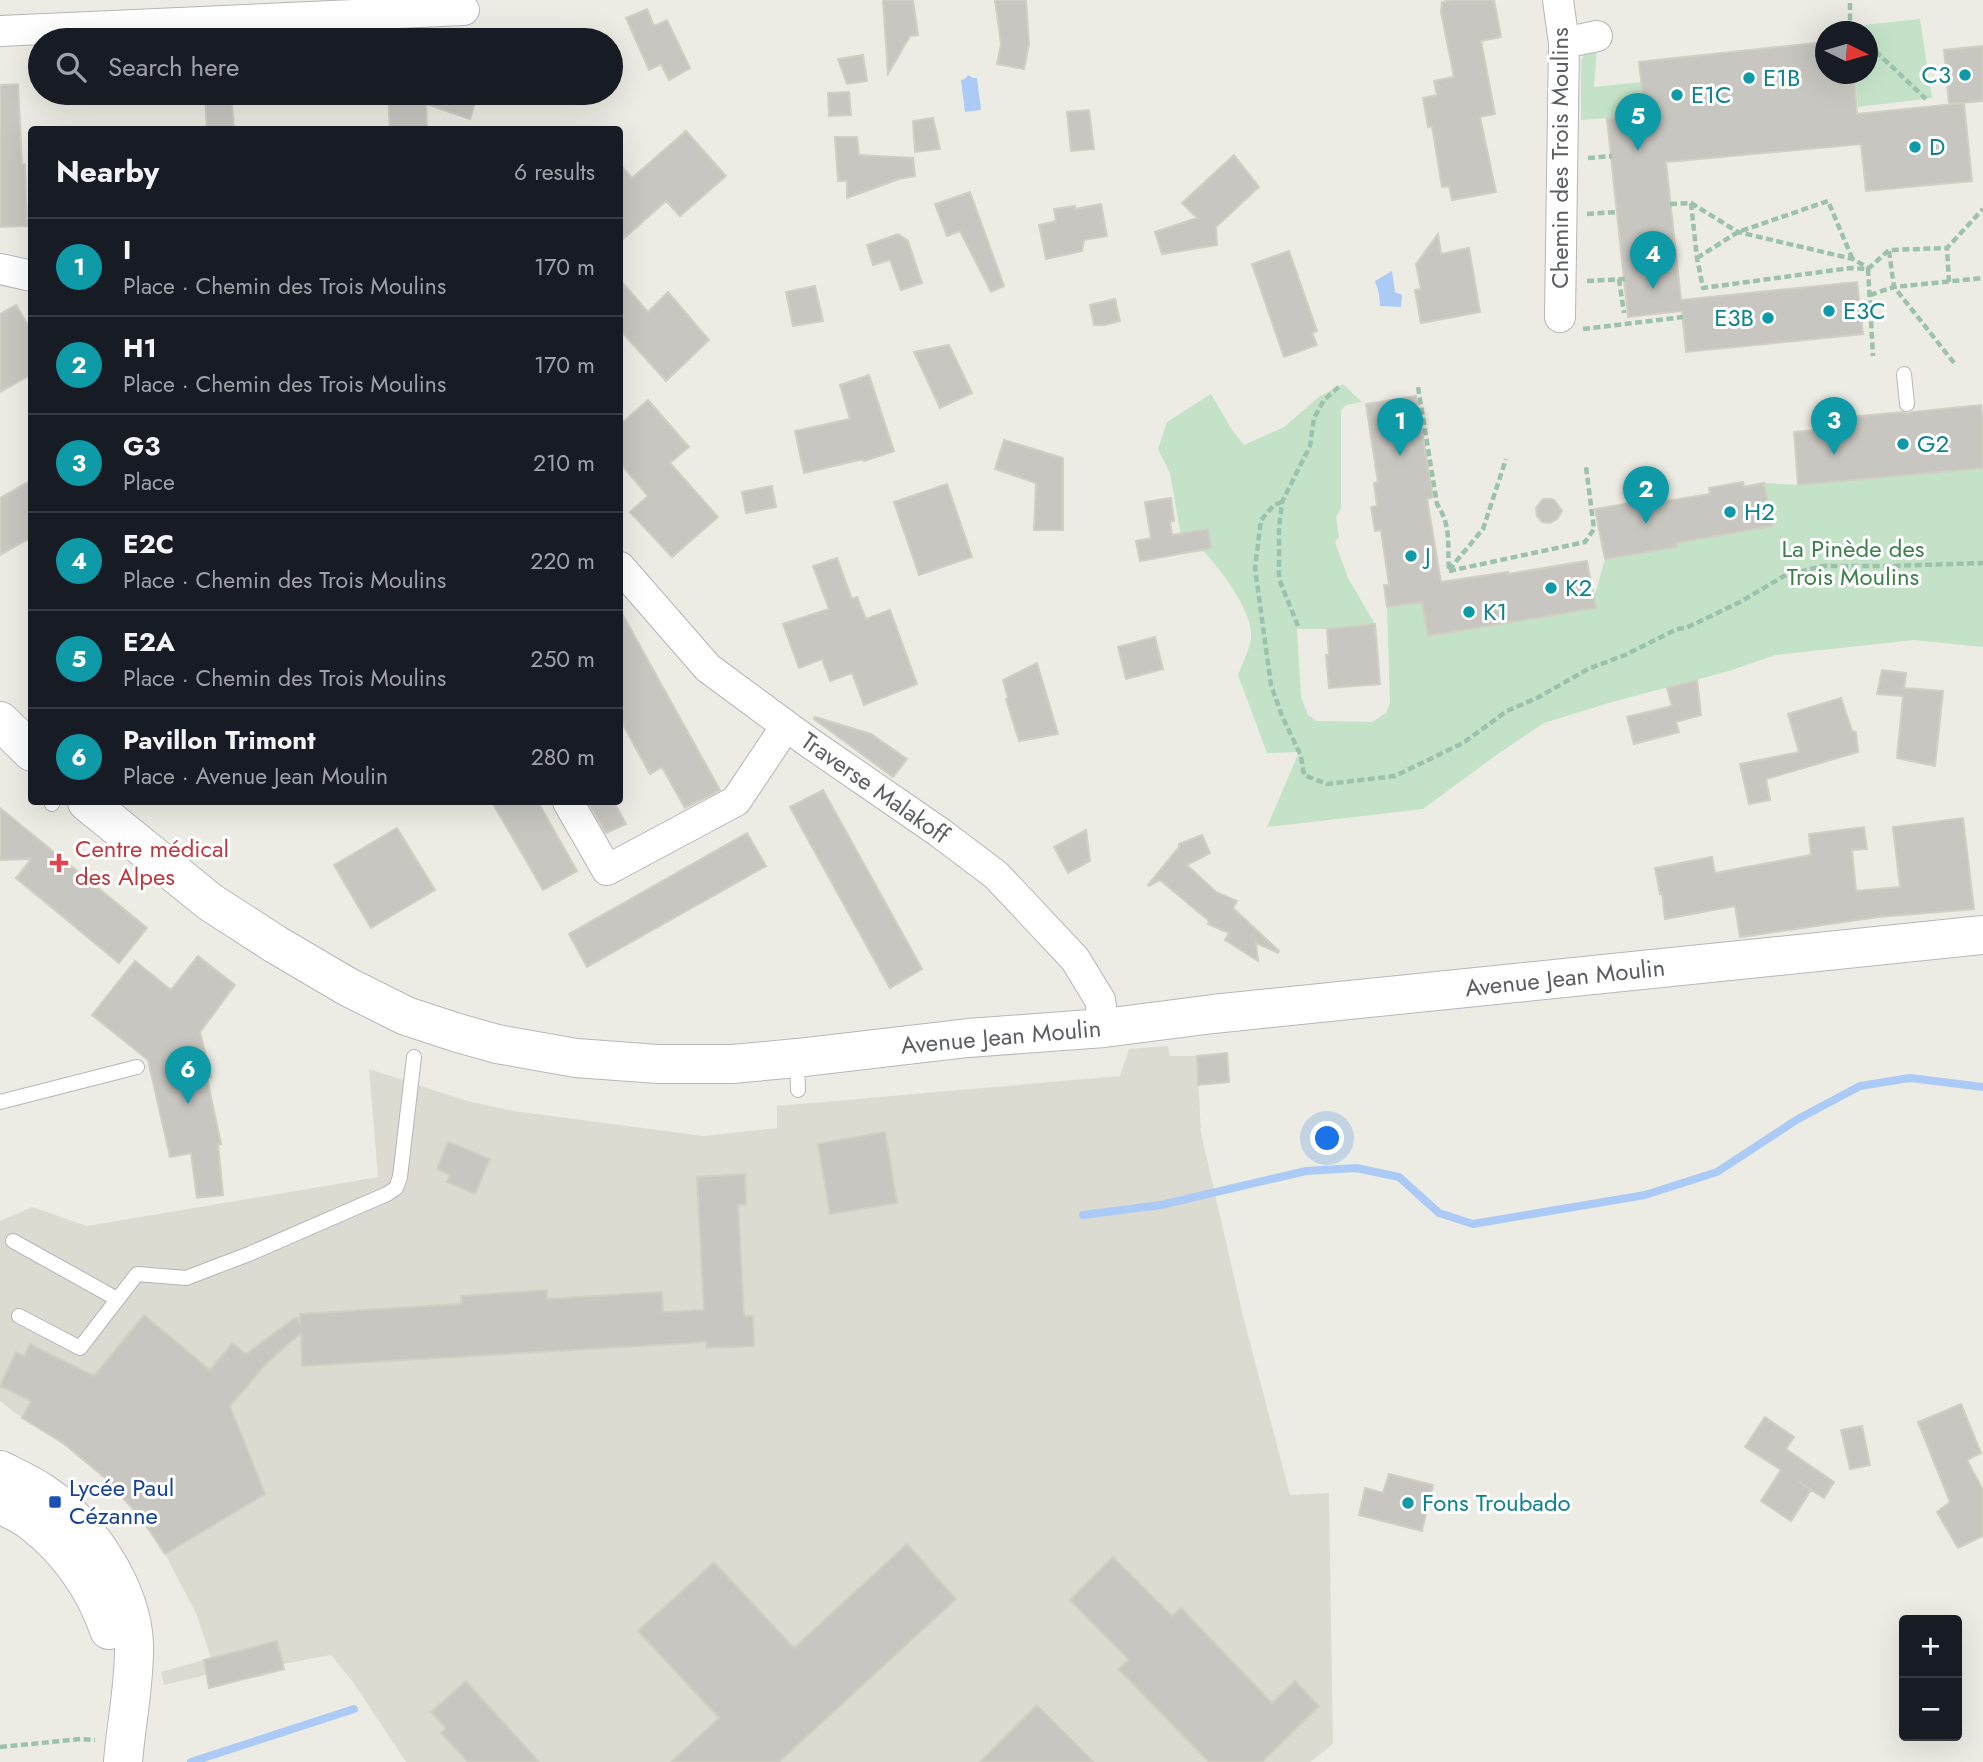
<!DOCTYPE html>
<html lang="en">
<head>
<meta charset="utf-8">
<style>
	:root { --surface:#171b24; --page:#20242c; --text:#f1f3f6; --muted:#9ea1a6; --line:#363941; --accent:#db2777 }
	body { margin:0; font-family:Jost,sans-serif; background:var(--page); color:var(--text) }
	.controls { position:absolute; right:21px; bottom:21px; display:grid; overflow:hidden; border-radius:7px; box-shadow:0 7px 28px #0002 }
	.controls button { width:63px; height:63px; display:grid; place-items:center; padding:0; border:0; border-bottom:2px solid var(--line); background:var(--surface); color:var(--text); font:35px sans-serif }
	.compass { position:absolute; left:1815px; top:21px; width:63px; height:63px; border-radius:50%; background:var(--surface); box-shadow:0 7px 28px #0002; rotate:95deg }
	.you { position:absolute; left:1328px; top:1139px; width:24px; height:24px; margin:-18px; border:5px solid #fff; border-radius:50%; background:#1a73e8; box-shadow:0 0 0 10px #1a73e833 }
	.badge { display:grid; place-items:center; width:46px; height:46px; border-radius:50%; background:var(--accent); color:#fff; font-size:23px; font-weight:700 }
	.pin { position:absolute; translate:-50% -58px; filter:drop-shadow(0 2px 4px #0008) }
	.pin::after { content:''; position:absolute; top:37px; width:24px; height:21px; background:inherit; clip-path:polygon(0 0,100% 0,50% 100%) }
	.list { margin:0; padding:0; list-style:none }
	h2 { display:flex; justify-content:space-between; align-items:center; height:91px; margin:0; padding:0 28px; font-size:30px }
	h2 small { font-size:23px; font-weight:400; color:var(--muted) }
	.list li { display:grid; grid-template-columns:46px 1fr auto; gap:21px; align-items:center; box-sizing:border-box; height:98px; padding:0 28px; border-top:2px solid var(--line) }
	.list b { display:block; font-size:26px; white-space:nowrap }
	.list p { margin:0; font-size:23px; white-space:nowrap; color:var(--muted) }
	.list em { font-size:23px; font-style:normal; color:var(--muted) }
	.icon { flex:none; width:38px; height:38px; fill:none; stroke:currentColor; stroke-width:2; stroke-linecap:round; stroke-linejoin:round }
	.map { position:relative; flex:none; width:1983px; height:1762px; overflow:hidden }
	.search { position:absolute; background:var(--surface); box-shadow:0 7px 28px #0002; left:28px; top:28px; width:595px; height:77px; display:flex; align-items:center; gap:18px; box-sizing:border-box; padding:0 24px; border-radius:38px; color:var(--muted); font-size:26px }
	.panel { position:absolute; background:var(--surface); box-shadow:0 7px 28px #0002; left:28px; top:126px; width:595px; height:679px; border-radius:7px }
	.map>svg:first-child { display:block }
	.education { fill:#dcdbd2 }
	.green { fill:#c3e2c7 }
	.water { fill:#abcbf6 }
	.lines { fill:none; stroke-linecap:round; stroke-linejoin:round }
	.stream { stroke:#abcbf6; stroke-width:8 }
	.building { fill:#c8c6c0; stroke:#d1cec3; stroke-width:2 }
	.lane-casing { stroke:#b4b5ba; stroke-width:16 }
	.street-casing { stroke:#b4b5ba; stroke-width:32 }
	.secondary-casing { stroke:#b5b7bc; stroke-width:40 }
	.path { stroke:#9dc2ac; stroke-width:4.5; stroke-dasharray:7 3.5; stroke-linecap:butt }
	.lane { stroke:#fff; stroke-width:14 }
	.street { stroke:#fff; stroke-width:30 }
	.secondary { stroke:#fff; stroke-width:38 }
	.culture-dot { fill:#0f9aa8; stroke:#fff; stroke-width:2.5 }
	.health-dot { fill:#e0444e; stroke:#fff; stroke-width:2.5 }
	.transit-dot { fill:#1a4fb4; stroke:#fff; stroke-width:2.5 }
	.labels { text-anchor:middle; stroke-width:6; stroke-linejoin:round; paint-order:stroke }
	.culture-label { font-size:24px; fill:#0d838f; stroke:#fff; text-anchor:start }
	.street-label { font-size:24px; fill:#5c5e63; stroke:#fff }
	.park-label { font-size:24px; fill:#3e804a; stroke:#fff }
	.health-label { font-size:24px; fill:#be3a42; stroke:#fff; text-anchor:start }
	.transit-label { font-size:24px; fill:#164399; stroke:#fff; text-anchor:start }
</style>
</head>
<body>
<div class="map">
<svg width="1983" height="1762" viewBox="0 0 1983 1762">
	<rect width="100%" height="100%" fill="#edece4"/>
	<path class="education" d="M 1168,1046 L 1170,1056 L 1197,1056 L 1201,1133 L 1243,1316 L 1290,1495 L 1329,1493 L 1333,1744 L 1310,1762 L 406,1762 L 353,1682 L 331,1655 L 283,1664 L 284,1669 L 209,1688 L 206,1675 L 164,1685 L 161,1672 L 211,1658 L 196,1613 L 165,1554 L 141,1518 L 105,1478 L 81,1456 L 22,1418 L 0,1401 L 0,1221 L 32,1207 L 87,1226 L 378,1177 L 369,1069 L 467,1101 L 513,1111 L 704,1136 L 777,1128 L 777,1106 L 1120,1076 L 1129,1049 Z"/>
	<path class="green" d="M 1920,19 L 1932,98 L 1858,107 L 1855,74 L 1868,74 L 1868,32 L 1851,31 L 1850,28 L 1854,26 Z
		M 1597,48 L 1594,87 L 1641,82 L 1645,115 L 1581,120 L 1581,62 L 1584,54 Z
		M 1343,384 L 1362,402 L 1346,405 L 1341,410 L 1341,508 L 1336,517 L 1339,537 L 1335,542 L 1348,578 L 1375,624 L 1327,629 L 1297,629 L 1301,697 L 1308,715 L 1317,721 L 1372,722 L 1386,713 L 1390,703 L 1387,607 L 1422,602 L 1429,636 L 1595,608 L 1594,598 L 1605,559 L 1676,547 L 1676,543 L 1772,526 L 1764,483 L 1798,485 L 1983,468 L 1983,647 L 1914,640 L 1775,655 L 1729,671 L 1612,702 L 1544,723 L 1495,756 L 1423,809 L 1267,827 L 1299,752 L 1267,753 L 1238,675 C 1242,664 1250,650 1251,638 C 1254,613 1220,568 1203,551 L 1191,553 L 1182,542 L 1170,473 L 1158,449 L 1167,422 L 1211,394 L 1232,430 L 1244,445 L 1284,427 L 1320,396 Z"/>
	<path class="water" d="M 968,75 L 973,78 L 977,78 L 981,110 L 965,112 L 961,80 L 965,79 Z
		M 1392,271 L 1395,292 L 1402,295 L 1401,307 L 1380,306 L 1379,294 L 1375,281 Z"/>
	<g class="lines">
		<path class="stream" d="M 1083,1215 L 1161,1205 L 1306,1171 L 1356,1168 L 1399,1177 L 1439,1213 L 1473,1224 L 1645,1195 L 1717,1172 L 1798,1119 L 1860,1086 L 1910,1078 L 1983,1087
			M 191,1762 L 354,1709"/>
	</g>
	<path class="building" d="M 883,0 L 913,0 L 918,35 L 910,36 L 888,74 Z
		M 995,0 L 1026,0 L 1029,44 L 1024,69 L 997,64 L 1001,44 Z
		M 1452,0 L 1494,0 L 1501,37 L 1481,41 L 1495,114 L 1480,117 L 1496,192 L 1452,200 L 1449,186 L 1442,187 L 1432,126 L 1428,127 L 1423,98 L 1437,95 L 1434,81 L 1454,77 L 1441,12 L 1442,2 Z
		M 647,9 L 654,26 L 667,20 L 690,68 L 669,80 L 661,64 L 649,70 L 626,18 Z
		M 1825,42 L 1825,74 L 1854,74 L 1857,114 L 1964,103 L 1972,181 L 1866,191 L 1861,144 L 1666,162 L 1681,300 L 1857,282 L 1863,334 L 1686,352 L 1682,311 L 1628,317 L 1607,119 L 1645,115 L 1639,62 Z
		M 1983,46 L 1983,101 L 1949,104 L 1944,50 Z
		M 863,55 L 867,81 L 847,84 L 838,59 Z
		M 18,84 L 22,164 L 25,164 L 27,226 L 0,227 L 0,85 Z
		M 849,92 L 851,115 L 829,116 L 828,93 Z
		M 205,93 L 231,93 L 234,130 L 207,130 Z
		M 388,93 L 478,93 L 470,119 L 426,104 L 427,130 L 390,130 Z
		M 1089,110 L 1094,149 L 1071,151 L 1067,112 Z
		M 933,118 L 940,149 L 915,152 L 913,121 Z
		M 686,131 L 726,176 L 680,216 L 666,201 L 620,242 L 620,164 L 632,178 Z
		M 835,137 L 857,137 L 859,155 L 913,158 L 915,176 L 899,179 L 847,198 L 847,181 L 838,181 Z
		M 1234,155 L 1259,187 L 1216,227 L 1217,245 L 1162,254 L 1155,232 L 1197,218 L 1182,203 Z
		M 970,192 L 1004,286 L 991,292 L 960,231 L 947,236 L 935,204 Z
		M 1101,204 L 1107,236 L 1084,240 L 1082,251 L 1046,259 L 1039,225 L 1056,221 L 1054,209 L 1075,206 L 1075,209 Z
		M 898,234 L 908,241 L 922,283 L 901,290 L 890,260 L 873,265 L 867,245 Z
		M 1438,234 L 1441,254 L 1469,248 L 1480,312 L 1421,323 L 1415,290 L 1421,289 L 1416,264 Z
		M 1289,251 L 1317,331 L 1312,333 L 1317,345 L 1284,357 L 1252,264 Z
		M 620,280 L 648,312 L 668,292 L 709,340 L 666,381 L 620,330 Z
		M 815,286 L 823,321 L 793,326 L 786,292 Z
		M 1115,299 L 1120,321 L 1104,325 L 1094,325 L 1090,305 Z
		M 16,305 L 32,332 L 32,374 L 0,392 L 0,314 Z
		M 949,345 L 972,393 L 940,408 L 914,352 Z
		M 869,375 L 894,451 L 864,461 L 863,459 L 804,473 L 795,431 L 850,419 L 840,385 Z
		M 1416,396 L 1433,497 L 1427,499 L 1441,582 L 1508,572 L 1508,574 L 1587,561 L 1596,608 L 1428,636 L 1422,602 L 1387,607 L 1384,585 L 1389,585 L 1381,530 L 1375,531 L 1371,507 L 1377,506 L 1374,483 L 1378,482 L 1366,404 Z
		M 648,400 L 689,447 L 670,463 L 718,517 L 672,557 L 630,512 L 648,496 L 620,463 L 620,425 Z
		M 1981,405 L 1983,421 L 1983,468 L 1798,485 L 1794,432 L 1829,429 L 1828,419 L 1903,412 L 1907,414 L 1913,412 Z
		M 1004,440 L 1063,458 L 1063,530 L 1034,530 L 1036,483 L 995,469 Z
		M 32,480 L 32,537 L 0,555 L 0,498 Z
		M 1743,482 L 1744,487 L 1764,483 L 1772,526 L 1676,543 L 1677,547 L 1605,559 L 1595,509 L 1666,497 L 1666,501 L 1710,494 L 1709,488 Z
		M 947,484 L 972,557 L 919,575 L 894,502 Z
		M 772,486 L 776,507 L 746,513 L 742,492 Z
		M 1171,498 L 1174,521 L 1170,521 L 1172,535 L 1208,529 L 1211,548 L 1140,561 L 1136,541 L 1151,538 L 1145,502 Z
		M 1543,499 L 1552,499 L 1555,501 L 1562,511 L 1557,519 L 1550,523 L 1542,522 L 1537,516 L 1536,508 Z
		M 837,558 L 852,599 L 857,597 L 866,619 L 890,610 L 917,684 L 864,705 L 852,673 L 830,681 L 822,659 L 799,668 L 783,624 L 829,609 L 813,566 Z
		M 620,610 L 720,790 L 685,808 L 662,767 L 650,774 L 620,719 Z
		M 1375,624 L 1380,684 L 1329,688 L 1326,655 L 1329,655 L 1327,629 Z
		M 1155,637 L 1163,669 L 1126,679 L 1118,647 Z
		M 1037,663 L 1058,734 L 1019,741 L 1006,699 L 1008,698 L 1003,680 Z
		M 1882,670 L 1906,673 L 1904,688 L 1943,691 L 1935,766 L 1897,758 L 1903,696 L 1877,694 Z
		M 1697,680 L 1701,715 L 1676,722 L 1679,732 L 1634,744 L 1627,717 L 1672,706 L 1667,688 Z
		M 1841,698 L 1852,731 L 1856,732 L 1858,752 L 1766,779 L 1770,800 L 1749,804 L 1740,764 L 1799,752 L 1788,714 Z
		M 815,717 L 871,734 L 907,759 L 893,777 L 814,719 Z
		M 823,790 L 922,969 L 890,988 L 790,807 Z
		M 492,802 L 538,802 L 577,871 L 543,890 Z
		M 588,802 L 614,802 L 626,824 L 606,833 Z
		M 0,808 L 147,928 L 119,963 L 16,878 L 31,859 L 0,860 Z
		M 1963,818 L 1974,909 L 1878,917 L 1740,937 L 1735,906 L 1665,919 L 1662,893 L 1660,894 L 1655,868 L 1712,857 L 1715,873 L 1811,855 L 1809,834 L 1864,827 L 1867,849 L 1852,850 L 1856,891 L 1900,887 L 1893,827 Z
		M 397,828 L 435,890 L 371,928 L 334,865 Z
		M 1086,830 L 1090,861 L 1068,873 L 1054,847 Z
		M 747,833 L 766,866 L 587,967 L 569,934 Z
		M 1202,835 L 1210,853 L 1187,865 L 1216,892 L 1237,901 L 1233,908 L 1279,951 L 1278,953 L 1256,943 L 1258,961 L 1225,940 L 1229,933 L 1208,924 L 1209,921 L 1160,880 L 1149,886 L 1148,885 L 1179,847 L 1179,844 Z
		M 198,956 L 235,985 L 200,1032 L 211,1077 L 207,1078 L 221,1144 L 218,1144 L 223,1195 L 197,1198 L 191,1153 L 170,1157 L 148,1060 L 92,1015 L 135,961 L 171,990 Z
		M 1227,1053 L 1229,1082 L 1198,1085 L 1197,1056 Z
		M 885,1132 L 897,1203 L 830,1214 L 818,1144 Z
		M 448,1142 L 490,1159 L 475,1194 L 447,1182 L 450,1175 L 437,1169 Z
		M 745,1174 L 746,1204 L 738,1205 L 744,1316 L 753,1316 L 754,1346 L 706,1348 L 706,1342 L 302,1366 L 301,1333 L 266,1364 L 230,1406 L 265,1494 L 165,1554 L 141,1518 L 105,1478 L 63,1443 L 22,1418 L 31,1401 L 0,1386 L 16,1352 L 24,1356 L 30,1344 L 94,1376 L 144,1315 L 210,1370 L 232,1343 L 246,1354 L 296,1317 L 300,1323 L 300,1314 L 461,1304 L 461,1296 L 547,1290 L 547,1299 L 662,1292 L 663,1312 L 704,1310 L 697,1177 Z
		M 1961,1404 L 1981,1453 L 1967,1460 L 1983,1490 L 1983,1536 L 1958,1548 L 1937,1512 L 1950,1502 L 1918,1422 Z
		M 1765,1417 L 1794,1437 L 1786,1449 L 1834,1482 L 1824,1498 L 1799,1482 L 1811,1490 L 1791,1521 L 1761,1501 L 1781,1470 L 1745,1447 Z
		M 1862,1426 L 1870,1465 L 1850,1469 L 1841,1430 Z
		M 1389,1474 L 1433,1485 L 1422,1531 L 1359,1515 L 1365,1488 L 1383,1493 Z
		M 907,1544 L 956,1599 L 779,1762 L 671,1762 L 719,1718 L 638,1631 L 714,1562 L 794,1648 Z
		M 1113,1557 L 1172,1616 L 1181,1608 L 1272,1703 L 1295,1681 L 1319,1706 L 1262,1762 L 1209,1762 L 1118,1669 L 1129,1660 L 1070,1600 Z
		M 277,1641 L 284,1669 L 209,1688 L 204,1660 Z
		M 466,1681 L 539,1762 L 468,1762 L 441,1733 L 446,1728 L 431,1712 Z
		M 1037,1705 L 1094,1762 L 980,1762 Z"/>
	<g class="lines">
		<defs>
			<path id="lane" d="M 1904,374 L 1907,404
				M 52,804 L 53,802
				M 797,1059 L 798,1090
				M 0,1102 L 137,1067
				M 13,1241 L 117,1299
				M 19,1316 L 80,1348 L 137,1274 L 186,1278 L 249,1254 L 387,1194 L 396,1188 L 400,1177 L 414,1057"/>
			<path id="street" d="M 1558,0 L 1564,43 L 1560,317
				M 0,31 L 464,10
				M 1564,43 L 1597,36
				M 0,269 L 32,276
				M 620,567 L 708,668 L 807,741 L 939,832 L 996,875 L 1075,959 L 1100,1000 L 1104,1028
				M 568,802 L 607,870 L 736,801 L 786,726"/>
			<path id="secondary" d="M 0,721 L 32,752
				M 87,802 L 210,902 L 275,944 L 348,987 L 406,1016 L 458,1033 L 497,1044 L 576,1058 L 658,1064 L 732,1064 L 797,1058 L 968,1038 L 1104,1028 L 1213,1014 L 1983,935
				M 0,1470 C 14,1477 30,1484 43,1493 C 88,1523 132,1589 134,1644 C 135,1683 126,1723 123,1762
				M 0,1504 C 11,1510 24,1515 33,1523 C 68,1550 95,1588 109,1630"/>
		</defs>
		<use href="#lane" class="lane-casing"/>
		<use href="#street" class="street-casing"/>
		<use href="#secondary" class="secondary-casing"/>
		<path class="path" d="M 1850,3 L 1850,28 L 1854,32
			M 1868,44 L 1926,99
			M 1588,158 L 1612,156
			M 1691,203 L 1697,258 L 1703,288 L 1850,268 L 1868,269 L 1889,250 L 1947,248
			M 1670,204 L 1691,203 L 1738,232 L 1853,259 L 1868,268
			M 1587,214 L 1617,212
			M 1889,251 L 1894,287 L 1955,364
			M 1697,258 L 1738,232 L 1828,201 L 1852,258
			M 1868,269 L 1873,356
			M 1619,279 L 1624,313
			M 1587,281 L 1625,279
			M 1949,282 L 1947,248 L 1983,209
			M 1870,295 L 1894,287 L 1983,278
			M 1583,329 L 1683,317
			M 1418,387 L 1437,504 C 1452,527 1447,545 1449,571
			M 1282,502 L 1274,505 L 1261,520 L 1255,568 L 1271,685 L 1282,716 L 1301,756 L 1304,775 L 1327,784 L 1395,776 L 1463,743 L 1507,711 L 1537,698 L 1588,669 L 1625,655 L 1677,629 L 1686,628 L 1740,602 L 1784,576 L 1822,566 L 1890,566 L 1983,563
			M 1449,570 L 1483,529 L 1506,459
			M 1449,571 L 1585,542 L 1594,529 L 1586,467
			M 1298,626 L 1279,579 L 1279,529 L 1282,502 L 1310,446 L 1314,418 L 1324,400 L 1340,386
			M 0,1747 L 81,1739 L 95,1740"/>
		<use href="#lane" class="lane"/>
		<use href="#street" class="street"/>
		<use href="#secondary" class="secondary"/>
	</g>
	<g class="culture-dot">
		<circle cx="1965" cy="75" r="7"/>
		<circle cx="1749" cy="78" r="7"/>
		<circle cx="1677" cy="95" r="7"/>
		<circle cx="1915" cy="147" r="7"/>
		<circle cx="1829" cy="311" r="7"/>
		<circle cx="1768" cy="318" r="7"/>
		<circle cx="1903" cy="444" r="7"/>
		<circle cx="1730" cy="512" r="7"/>
		<circle cx="1411" cy="556" r="7"/>
		<circle cx="1551" cy="588" r="7"/>
		<circle cx="1469" cy="612" r="7"/>
		<circle cx="1408" cy="1503" r="7"/>
	</g>
	<path class="health-dot" d="M55.5 852.5h7v7h7v7h-7v7h-7v-7h-7v-7h7z"/>
	<rect class="transit-dot" x="48" y="1495" width="14" height="14" rx="3.5"/>
	<g class="labels">
		<g class="culture-label">
			<text x="1951" y="83" text-anchor="end">C3</text>
			<text x="1763" y="86">E1B</text>
			<text x="1691" y="103">E1C</text>
			<text x="1929" y="155">D</text>
			<text x="1843" y="319">E3C</text>
			<text x="1754" y="326" text-anchor="end">E3B</text>
			<text x="1917" y="452">G2</text>
			<text x="1744" y="520">H2</text>
			<text x="1425" y="564">J</text>
			<text x="1565" y="596">K2</text>
			<text x="1483" y="620">K1</text>
			<text x="1422" y="1511">Fons Troubado</text>
		</g>
		<g class="street-label">
			<text transform="translate(1560 158) rotate(-90)" y="8">Chemin des Trois Moulins</text>
			<text transform="translate(875 788) rotate(35)" y="8">Traverse Malakoff</text>
			<text transform="translate(1565 978) rotate(-6)" y="8">Avenue Jean Moulin</text>
			<text transform="translate(1001 1037) rotate(-5)" y="8">Avenue Jean Moulin</text>
		</g>
		<g class="park-label">
			<text x="1853" y="557">La Pinède des<tspan x="1853" dy="28">Trois Moulins</tspan></text>
		</g>
		<g class="health-label">
			<text x="75" y="857">Centre médical<tspan x="75" dy="28">des Alpes</tspan></text>
		</g>
		<g class="transit-label">
			<text x="69" y="1496">Lycée Paul<tspan x="69" dy="28">Cézanne</tspan></text>
		</g>
	</g>
</svg>
<div class="controls">
<button>+</button>
<button>−</button>
</div>
<svg class="compass" viewBox="-18 -18 36 36"><path d="M0-13l5 13h-10z" fill="#e53935"/><path d="M0 13l5-13h-10z" fill="#9ea1a6"/></svg>
<div class="you"></div>
<div class="pin badge" style="left:1400px;top:456px;background:#0f9aa8">1</div>
<div class="pin badge" style="left:1646px;top:524px;background:#0f9aa8">2</div>
<div class="pin badge" style="left:1834px;top:455px;background:#0f9aa8">3</div>
<div class="pin badge" style="left:1653px;top:289px;background:#0f9aa8">4</div>
<div class="pin badge" style="left:1638px;top:151px;background:#0f9aa8">5</div>
<div class="pin badge" style="left:188px;top:1104px;background:#0f9aa8">6</div>
<div class="search"><svg class="icon" aria-label="search" viewBox="0 0 24 24"><circle cx="10" cy="10" r="6"/><path d="M15 15l6 6"/></svg>Search here</div>
<section class="panel">
<h2>Nearby<small>6 results</small></h2>
<ul class="list">
<li><span class="badge" style="background:#0f9aa8">1</span><div><b>I</b><p>Place · Chemin des Trois Moulins</p></div><em>170 m</em></li>
<li><span class="badge" style="background:#0f9aa8">2</span><div><b>H1</b><p>Place · Chemin des Trois Moulins</p></div><em>170 m</em></li>
<li><span class="badge" style="background:#0f9aa8">3</span><div><b>G3</b><p>Place</p></div><em>210 m</em></li>
<li><span class="badge" style="background:#0f9aa8">4</span><div><b>E2C</b><p>Place · Chemin des Trois Moulins</p></div><em>220 m</em></li>
<li><span class="badge" style="background:#0f9aa8">5</span><div><b>E2A</b><p>Place · Chemin des Trois Moulins</p></div><em>250 m</em></li>
<li><span class="badge" style="background:#0f9aa8">6</span><div><b>Pavillon Trimont</b><p>Place · Avenue Jean Moulin</p></div><em>280 m</em></li>
</ul>
</section>
</div>
</body>
</html>
